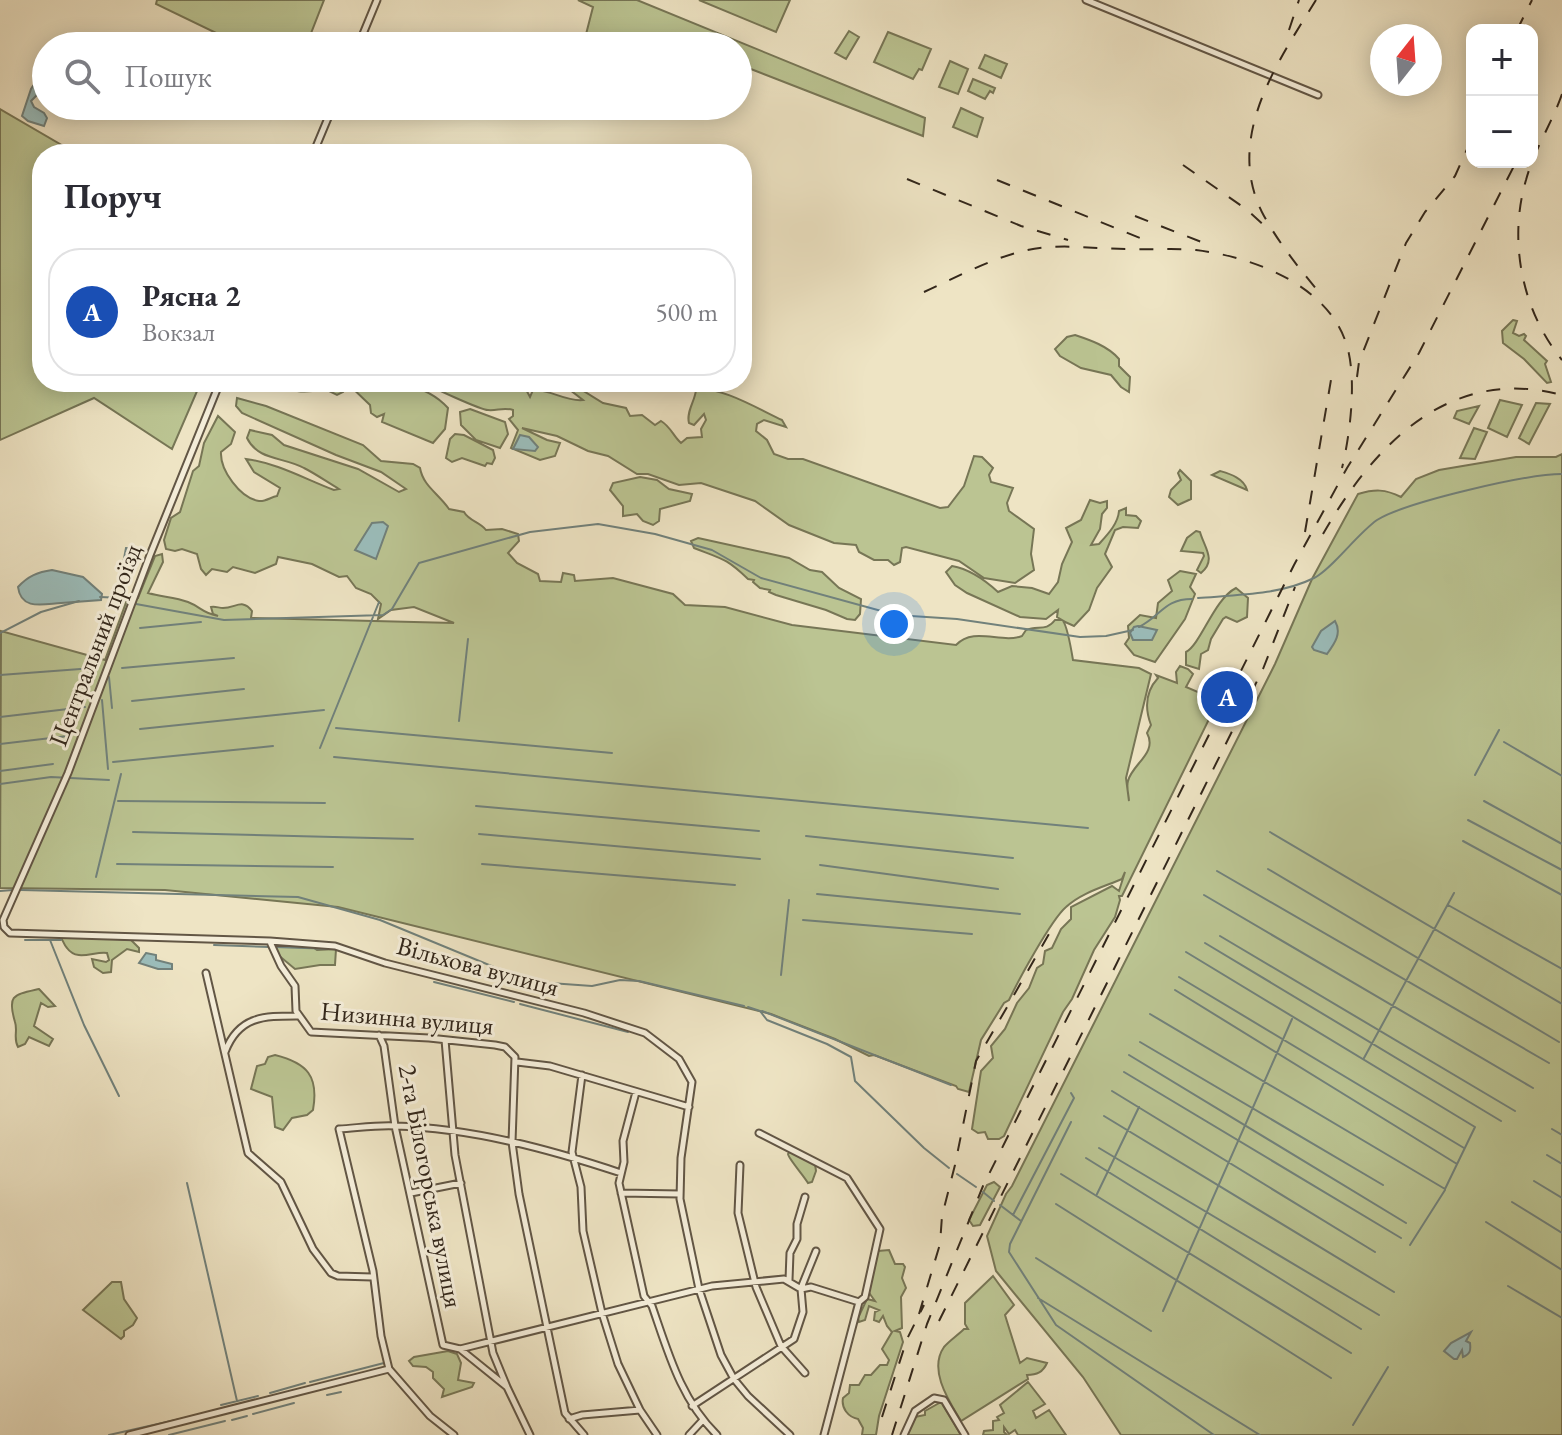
<!DOCTYPE html>
<html lang="uk">
<head>
<meta charset="utf-8">
<style>
	:root { --surface:#fff; --page:#f2f2f3; --text:#2b2b33; --muted:#7c7c81; --line:#e1e1e2; --accent:#8f2418 }
	body { margin:0; font-family:"EB Garamond",serif; background:var(--page); color:var(--text) }
	.controls { position:absolute; right:24px; top:24px; display:grid; overflow:hidden; border-radius:16px; box-shadow:0 4px 20px #0003 }
	.controls button { width:72px; height:72px; display:grid; place-items:center; padding:0; border:0; border-bottom:2px solid var(--line); background:var(--surface); color:var(--text); font:40px sans-serif }
	.compass { position:absolute; left:1370px; top:24px; width:72px; height:72px; border-radius:50%; background:var(--surface); box-shadow:0 4px 20px #0003; rotate:17deg }
	.you { position:absolute; left:894px; top:624px; width:28px; height:28px; margin:-20px; border:6px solid #fff; border-radius:50%; background:#1a73e8; box-shadow:0 0 0 12px #1a73e833 }
	.badge { display:grid; place-items:center; width:52px; height:52px; border-radius:50%; background:var(--accent); color:#fff; font-size:26px; font-weight:700 }
	.pin { position:absolute; translate:-50% -50%; border:4px solid #fff; box-shadow:0 2px 8px #0006 }
	.list { margin:0; padding:0; list-style:none }
	h2 { display:flex; justify-content:space-between; align-items:center; height:104px; margin:0; padding:0 32px; font-size:34px }
	h2 small { font-size:26px; font-weight:400; color:var(--muted) }
	.list li { display:grid; grid-template-columns:52px 1fr auto; gap:24px; align-items:center; box-sizing:border-box; height:128px; margin:0 16px 16px; padding:0 16px; border:2px solid var(--line); border-radius:32px }
	.list b { display:block; font-size:30px; white-space:nowrap }
	.list p { margin:0; font-size:26px; white-space:nowrap; color:var(--muted) }
	.list em { font-size:26px; font-style:normal; color:var(--muted) }
	.icon { flex:none; width:44px; height:44px; fill:none; stroke:currentColor; stroke-width:2; stroke-linecap:round; stroke-linejoin:round }
	.map { position:relative; flex:none; width:1562px; height:1435px; overflow:hidden }
	.search { position:absolute; background:var(--surface); box-shadow:0 4px 20px #0003; left:32px; top:32px; width:720px; height:88px; display:flex; align-items:center; gap:20px; box-sizing:border-box; padding:0 28px; border-radius:44px; color:var(--muted); font-size:30px }
	.panel { position:absolute; background:var(--surface); box-shadow:0 4px 20px #0003; left:32px; top:144px; width:720px; height:248px; border-radius:32px }
	.map>svg:first-child { display:block }
	.green { fill:#bbc492; stroke:#777656; stroke-width:2 }
	.water { fill:#9bbdbb; stroke:#71817b; stroke-width:2 }
	.lines { fill:none; stroke-linecap:round; stroke-linejoin:round }
	.stream { stroke:#71817b; stroke-width:2 }
	.minor-casing { stroke:#625645; stroke-width:9 }
	.minor { stroke:#f4edd9; stroke-width:5 }
	.rail { stroke:#33271b; stroke-width:2; stroke-dasharray:14 14; stroke-linecap:butt }
	.labels { text-anchor:middle; stroke-width:6; stroke-linejoin:round; paint-order:stroke }
	.street-label { font-size:26px; fill:#33271b; stroke:#f4edd9 }
</style>
</head>
<body>
<div class="map">
<svg width="1562" height="1435" viewBox="0 0 1562 1435">
	<rect width="100%" height="100%" fill="#eee4c4"/>
	<filter id="stains"><feTurbulence type="fractalNoise" baseFrequency=".0025" numOctaves="4"/><feColorMatrix values="0 0 0 0 .2 0 0 0 0 .09 0 0 0 0 .02 0 0 0 .5 -.17"/></filter>
	<radialGradient id="worn" r=".72"><stop offset=".6" stop-color="#630" stop-opacity="0"/><stop offset="1" stop-color="#630" stop-opacity=".3"/></radialGradient>
	<path class="green" d="M 157,0 L 324,0 L 306,46 L 243,46 L 156,4 Z
		M 578,0 L 637,0 L 925,118 L 923,136 L 738,64 L 738,46 L 583,46 L 593,7 Z
		M 699,0 L 790,0 L 776,32 Z
		M 849,31 L 859,37 L 846,59 L 835,53 Z
		M 888,32 L 931,49 L 922,70 L 919,69 L 913,79 L 874,62 Z
		M 985,55 L 1007,64 L 1001,78 L 979,68 Z
		M 950,61 L 968,69 L 958,94 L 939,87 Z
		M 973,79 L 995,88 L 993,93 L 990,91 L 985,99 L 968,91 Z
		M 961,108 L 983,118 L 977,137 L 953,127 Z
		M 0,109 L 77,154 L 42,154 L 42,382 L 201,382 L 172,449 L 94,398 L 0,440 Z
		M 1513,320 L 1517,321 L 1513,333 L 1519,336 L 1524,334 L 1526,336 L 1524,340 L 1547,361 L 1545,364 L 1551,382 L 1547,383 L 1524,359 L 1503,343 L 1502,331 Z
		M 1075,335 C 1090,340 1108,346 1119,359 L 1119,366 L 1130,377 L 1129,392 L 1121,387 L 1111,375 L 1081,368 L 1060,356 L 1055,349 L 1067,337 Z
		M 267,382 L 341,382 L 343,392 L 337,395 L 323,388 C 302,396 287,389 267,382 Z
		M 346,382 C 382,382 422,379 448,408 L 445,429 L 433,443 L 382,422 L 384,414 L 377,417 L 371,413 L 370,405 Z
		M 424,382 L 513,382 L 523,384 L 530,397 L 533,390 C 550,389 566,402 583,400 L 570,390 L 538,382 L 562,382 L 577,387 L 603,403 L 626,408 L 630,416 L 642,415 L 655,425 L 661,421 C 671,427 673,436 681,443 L 687,438 L 702,437 L 701,429 L 706,420 L 704,414 L 694,425 L 689,423 C 686,412 695,401 696,390 C 719,385 760,410 782,420 L 786,427 L 764,420 L 757,424 L 756,431 L 767,440 L 774,454 L 788,459 L 803,459 L 940,508 L 948,507 L 964,486 L 974,456 L 982,457 L 993,468 L 989,475 L 991,482 L 1013,488 L 1007,503 L 1009,511 L 1034,529 L 1031,554 L 1034,570 L 1015,583 L 984,578 L 959,561 L 906,547 L 902,548 L 900,562 L 894,565 L 888,560 L 874,560 L 859,552 L 856,545 L 834,543 L 789,525 L 755,501 L 701,483 L 679,485 L 648,474 L 637,474 L 608,456 L 588,451 L 557,436 L 522,428 L 547,440 L 560,443 L 555,456 L 540,460 L 511,448 L 518,430 L 509,419 L 513,416 L 513,410 C 503,407 497,411 488,410 C 481,410 428,386 424,382 Z
		M 237,398 L 266,406 L 363,445 L 381,461 L 413,464 L 420,468 C 423,486 439,494 449,509 L 464,512 C 469,521 480,522 486,530 L 502,529 L 518,534 L 519,541 L 508,553 L 517,563 L 538,574 L 540,581 L 561,582 L 563,573 L 574,575 L 575,581 L 613,578 L 673,594 L 685,605 L 725,607 L 792,625 L 956,645 C 974,626 1001,644 1022,636 L 1026,630 C 1038,625 1046,632 1055,620 L 1062,620 L 1057,617 L 1058,610 L 1046,619 L 1020,617 L 967,593 L 955,585 L 946,572 L 952,566 C 969,569 985,580 998,592 L 1012,586 L 1032,588 L 1049,594 L 1058,582 L 1062,564 L 1072,542 L 1066,528 L 1081,520 L 1090,500 L 1100,503 L 1107,501 L 1107,508 L 1102,514 L 1100,529 L 1091,545 L 1099,544 C 1107,535 1118,524 1119,511 L 1126,508 L 1126,515 L 1136,516 L 1141,521 L 1138,528 L 1123,527 L 1115,530 L 1105,554 L 1112,567 L 1097,588 L 1089,610 L 1074,626 L 1063,621 C 1067,626 1072,654 1073,660 L 1139,668 L 1151,674 L 1126,778 L 1129,801 C 1129,796 1126,787 1128,781 C 1132,764 1158,753 1147,733 L 1151,725 C 1145,709 1145,692 1158,678 L 1156,675 L 1177,683 L 1176,672 L 1180,666 L 1188,669 L 1193,674 L 1186,687 L 1205,695 L 1215,707 L 1122,896 L 1119,896 L 1120,900 L 1115,917 L 1094,950 L 1072,999 L 1063,1012 L 1004,1136 L 999,1139 L 988,1139 L 985,1132 L 978,1133 L 972,1129 L 981,1071 L 993,1058 L 991,1046 L 1005,1029 L 1017,1003 L 1029,988 L 1037,968 L 1043,964 L 1045,951 L 1052,948 L 1061,929 L 1071,919 L 1071,907 L 1112,886 L 1119,891 L 1125,872 L 1122,879 C 1103,887 1081,893 1066,907 C 1051,920 1018,981 1009,1000 L 1004,1003 L 981,1040 L 969,1092 L 958,1089 L 956,1086 L 874,1055 L 869,1056 L 835,1039 L 771,1014 L 338,907 L 165,890 L 0,888 L 1,631 L 105,660 L 128,597 L 138,598 L 155,556 L 162,554 L 163,562 L 148,593 C 162,597 175,597 188,602 C 201,607 202,613 218,616 L 213,614 L 211,607 C 215,606 219,608 223,608 C 236,608 242,598 252,611 L 251,618 L 454,623 L 414,607 L 391,610 L 378,619 L 381,604 L 371,594 L 356,588 L 347,576 L 339,577 L 312,564 L 278,557 L 276,564 L 255,573 L 233,567 L 227,572 L 212,569 L 206,575 L 201,569 L 197,554 L 182,549 L 175,551 L 166,549 L 164,540 L 171,518 L 180,512 L 193,471 L 199,466 L 204,443 L 218,416 L 235,432 L 231,444 L 221,452 C 220,470 240,498 259,501 C 265,502 271,497 277,496 L 280,488 L 254,472 L 246,459 C 277,463 305,479 334,490 L 339,489 C 327,482 316,474 304,468 C 285,457 258,461 247,438 L 250,430 L 272,435 L 284,445 L 358,469 L 399,492 L 406,489 L 381,472 L 336,455 L 242,413 L 236,406 Z
		M 1500,400 L 1522,405 L 1507,437 L 1488,428 Z
		M 1536,403 L 1550,404 L 1529,444 L 1519,438 Z
		M 1479,406 L 1469,424 L 1454,418 L 1457,411 Z
		M 470,409 L 505,422 L 508,434 L 500,448 L 476,440 L 461,425 L 460,412 Z
		M 1474,428 L 1487,432 L 1475,459 L 1460,458 Z
		M 455,434 L 464,435 L 493,450 L 495,458 L 492,464 L 487,463 L 485,466 L 462,458 L 452,462 L 446,458 L 450,439 Z
		M 1562,454 L 1562,1435 L 1121,1435 L 1083,1377 L 996,1271 L 987,1236 L 1006,1194 L 1012,1186 L 1275,664 L 1312,579 L 1358,494 C 1375,489 1385,489 1401,497 L 1416,479 L 1439,470 L 1516,457 L 1556,457 Z
		M 1180,470 L 1191,481 L 1191,499 L 1178,505 L 1169,497 L 1171,490 L 1181,480 L 1178,473 Z
		M 1220,471 C 1230,474 1244,478 1247,490 L 1212,475 Z
		M 640,477 L 657,480 L 669,489 L 692,494 L 690,501 L 660,509 L 659,521 L 653,525 L 643,521 L 637,514 L 623,516 L 623,506 L 610,490 L 613,483 Z
		M 1196,531 L 1200,532 C 1204,547 1217,560 1201,573 L 1197,570 L 1204,556 L 1203,553 L 1181,551 L 1187,538 Z
		M 698,538 L 789,558 L 810,570 L 822,572 L 839,588 L 861,599 L 860,614 L 855,620 L 847,619 L 826,610 L 776,595 L 769,592 L 770,590 L 760,588 L 753,582 L 754,580 L 748,579 C 726,558 722,559 694,548 L 691,541 Z
		M 1180,571 L 1196,574 L 1190,587 L 1195,594 L 1185,619 L 1155,662 L 1134,655 L 1125,644 L 1129,638 L 1128,626 L 1140,615 L 1156,618 L 1158,603 L 1172,591 L 1168,580 Z
		M 1236,588 L 1248,598 L 1247,617 L 1237,622 L 1226,617 L 1223,619 L 1211,639 L 1208,650 L 1201,654 L 1199,669 L 1186,665 L 1186,652 C 1201,644 1214,599 1236,588 Z
		M 67,935 L 131,940 L 139,948 L 139,952 L 127,949 L 112,960 L 111,972 L 103,973 L 94,967 L 92,959 L 106,962 L 109,960 L 107,953 C 94,951 77,962 67,948 C 64,945 63,940 60,936 Z
		M 276,946 L 314,948 L 317,950 L 336,949 L 335,965 L 320,965 L 295,969 L 277,954 Z
		M 39,989 L 55,1006 L 48,1007 L 41,1003 L 34,1026 L 53,1039 L 49,1046 L 29,1037 L 25,1044 L 18,1047 C 13,1038 18,1031 15,1022 C 7,995 13,995 39,989 Z
		M 275,1055 C 307,1063 319,1076 313,1110 L 307,1115 L 292,1118 L 283,1130 L 275,1127 L 272,1097 L 251,1089 L 257,1066 L 265,1064 L 268,1057 Z
		M 790,1151 L 815,1164 L 816,1171 L 812,1182 L 808,1183 C 804,1176 788,1158 788,1154 Z
		M 994,1182 L 1000,1187 L 980,1225 L 973,1226 L 969,1220 L 987,1185 Z
		M 889,1250 L 895,1264 L 903,1264 L 905,1267 L 902,1278 L 906,1288 L 901,1297 L 902,1328 L 895,1331 L 900,1332 L 903,1342 L 879,1416 L 876,1435 L 862,1435 L 863,1428 L 858,1419 C 848,1417 841,1408 843,1398 L 849,1393 L 850,1385 L 859,1385 L 865,1375 L 871,1375 L 880,1365 L 887,1365 L 889,1360 L 882,1349 L 892,1332 L 887,1326 L 883,1316 L 879,1322 L 874,1320 L 875,1312 L 879,1310 L 869,1306 L 865,1320 L 859,1322 L 858,1318 L 867,1299 L 875,1301 L 867,1290 L 878,1251 Z
		M 993,1276 L 1014,1305 L 1005,1315 L 1020,1363 L 1027,1358 L 1047,1363 C 1043,1372 1037,1375 1027,1375 L 1028,1379 L 961,1421 C 949,1401 928,1370 944,1347 C 949,1341 958,1335 964,1329 L 968,1329 L 965,1324 L 965,1303 Z
		M 112,1282 L 121,1282 L 124,1299 L 137,1318 L 133,1325 L 124,1331 L 124,1336 L 121,1339 L 83,1310 Z
		M 448,1351 L 457,1354 L 461,1363 L 458,1380 L 474,1383 L 472,1387 L 442,1397 L 444,1389 L 433,1378 L 433,1372 L 426,1367 L 413,1366 L 409,1361 L 414,1357 Z
		M 1028,1382 L 1045,1404 L 1033,1411 L 1036,1418 L 1049,1410 L 1066,1435 L 1018,1435 L 1015,1430 L 1009,1434 L 1004,1427 L 1004,1432 L 1007,1435 L 983,1435 L 984,1431 L 993,1430 L 993,1421 L 999,1420 L 997,1417 L 1004,1413 L 1000,1405 Z
		M 941,1402 L 961,1435 L 904,1435 L 915,1417 L 925,1415 L 925,1411 Z"/>
	<path class="water" d="M 46,66 L 46,99 L 37,95 L 31,101 L 34,107 L 44,113 L 47,118 L 44,126 L 28,121 L 22,116 L 31,89 Z
		M 520,435 L 529,437 L 538,447 L 535,451 L 513,449 Z
		M 383,522 L 388,526 L 376,559 L 355,550 L 372,523 Z
		M 126,548 L 135,549 L 141,554 L 133,574 L 122,569 Z
		M 52,570 L 83,577 L 102,594 L 101,600 C 88,601 75,602 61,603 C 44,604 21,611 18,587 C 28,576 38,572 52,570 Z
		M 1335,621 C 1342,633 1335,643 1327,654 L 1314,650 L 1312,647 L 1321,631 Z
		M 1138,626 L 1157,630 L 1152,640 L 1133,640 L 1130,633 L 1134,627 Z
		M 146,953 L 156,955 L 156,960 L 172,964 L 172,969 L 158,969 L 139,963 Z
		M 1471,1332 L 1466,1341 L 1470,1343 C 1471,1351 1470,1354 1463,1357 L 1462,1350 L 1457,1359 L 1454,1359 L 1444,1351 L 1451,1343 Z"/>
	<g class="lines">
		<path class="stream" d="M 100,597 L 123,598
			M 1198,598 C 1235,595 1280,595 1314,578 C 1331,570 1357,534 1377,520 C 1406,502 1527,474 1562,474
			M 136,604 L 224,620 L 383,615 L 392,609 L 419,563 L 530,532 L 598,524 L 655,534 L 712,550 L 761,578 L 896,615 L 957,619 L 1080,637 L 1106,636 L 1133,630
			M 1139,627 C 1161,616 1164,599 1192,599
			M 140,628 L 201,622
			M 0,633 L 41,612 L 79,601
			M 122,668 L 234,658
			M 0,675 L 94,668
			M 109,677 L 112,708
			M 102,700 L 108,769
			M 132,701 L 244,689
			M 0,717 L 85,707
			M 459,721 L 468,639
			M 336,728 L 612,753
			M 140,729 L 324,710
			M 1504,742 L 1562,776
			M 0,744 L 68,736
			M 320,748 L 379,602
			M 334,757 L 1088,828
			M 113,762 L 273,746
			M 0,771 L 53,764
			M 1475,775 L 1499,730
			M 0,784 L 51,777 L 109,780
			M 118,801 L 325,803
			M 1484,801 L 1562,844
			M 476,806 L 759,831
			M 1468,820 L 1562,870
			M 133,832 L 413,839
			M 1270,832 L 1562,1004
			M 479,834 L 760,859
			M 806,836 L 1013,858
			M 1463,841 L 1562,895
			M 117,864 L 333,867
			M 482,864 L 735,885
			M 820,865 L 998,889
			M 1268,869 L 1559,1042
			M 1217,871 L 1549,1063
			M 96,877 L 121,774
			M 21,890 L 298,897 L 380,920 L 518,977 L 550,983 L 592,986 L 620,980 L 639,981 L 744,1006
			M 0,891 L 13,890
			M 817,894 L 1020,914
			M 1204,895 L 1533,1088
			M 1448,905 L 1562,969
			M 803,920 L 972,934
			M 1220,936 L 1515,1111
			M 25,940 L 61,940
			M 50,940 L 84,1025 L 119,1096
			M 1205,943 L 1501,1121
			M 214,945 L 269,947
			M 275,947 L 334,949
			M 781,975 L 789,900
			M 1179,977 L 1464,1148
			M 434,982 L 514,1002
			M 1175,990 L 1457,1164
			M 520,1004 L 628,1032
			M 748,1007 L 760,1011 L 767,1020 L 827,1044 L 851,1057 L 855,1081 L 924,1148 L 949,1168
			M 762,1011 L 951,1085
			M 1150,1014 L 1445,1189 L 1475,1127 L 1186,952
			M 1140,1042 L 1383,1185
			M 1129,1055 L 1406,1223
			M 1364,1058 L 1454,893
			M 1124,1072 L 1401,1238
			M 1112,1091 L 1375,1252
			M 1104,1116 L 1394,1292
			M 1071,1122 L 1010,1244 L 1009,1252 L 1056,1325 L 1214,1435
			M 1552,1129 L 1562,1135
			M 1099,1148 L 1379,1315
			M 1547,1155 L 1562,1164
			M 1086,1158 L 1361,1329
			M 957,1174 L 976,1187
			M 1061,1174 L 1351,1353
			M 1534,1181 L 1562,1198
			M 187,1183 L 237,1401
			M 983,1192 L 994,1201
			M 1097,1194 L 1139,1107
			M 1512,1202 L 1562,1233
			M 1056,1204 L 1331,1378
			M 1000,1205 L 1021,1221
			M 1013,1215 L 1074,1098 L 1071,1093
			M 1486,1222 L 1562,1270
			M 1410,1245 L 1445,1190
			M 1036,1258 L 1151,1331
			M 1508,1286 L 1562,1318
			M 1038,1298 L 1260,1435
			M 1163,1311 L 1292,1019
			M 310,1382 L 384,1363
			M 270,1393 L 305,1383
			M 327,1395 L 341,1392
			M 221,1405 L 258,1396
			M 253,1414 L 294,1403
			M 232,1420 L 247,1416
			M 1353,1425 L 1388,1367
			M 109,1435 L 189,1417
			M 169,1435 L 225,1421"/>
		<defs>
			<path id="minor" d="M 1086,0 L 1318,95
				M 358,46 L 377,0
				M 313,154 L 333,106
				M 220,382 L 150,555 L 68,773 L 3,920 L 4,927 L 10,933 L 270,941 L 335,946 L 385,963 L 584,1013 L 645,1033 L 679,1059 L 692,1082 L 681,1158 L 680,1199 L 699,1289 L 721,1355 L 734,1379 L 748,1396 L 790,1435
				M 270,942 L 281,966 L 295,986 L 296,1011 L 311,1032 L 429,1038 L 495,1045 L 505,1047 L 515,1057 L 512,1142 L 519,1194 L 565,1413 L 584,1435
				M 206,973 L 248,1153 L 281,1182 L 313,1249 L 331,1273 L 338,1276 L 372,1277
				M 379,1035 L 384,1046 L 395,1126 L 443,1345 L 460,1349 L 712,1286 L 784,1279 L 801,1289
				M 445,1040 L 455,1155 L 493,1353 L 507,1387
				M 225,1052 C 239,1015 265,1016 299,1016
				M 517,1062 L 550,1066 L 689,1107
				M 582,1075 L 572,1152 L 581,1187 L 583,1231 L 602,1313 L 618,1364 L 640,1410 L 657,1435
				M 636,1092 L 623,1141 L 624,1162 L 619,1183 L 644,1296 L 652,1306 C 668,1352 681,1400 717,1435
				M 759,1133 L 847,1178 L 880,1229 L 865,1297 L 859,1302
				M 740,1165 L 738,1213 L 756,1287 L 781,1346 L 805,1373
				M 411,1193 L 461,1183
				M 621,1193 L 680,1194
				M 789,1280 L 790,1253 L 797,1239 L 797,1224 L 805,1197
				M 801,1288 L 816,1251
				M 801,1289 L 811,1287 L 859,1302 L 824,1435
				M 460,1349 L 507,1387 L 530,1435
				M 692,1406 L 794,1339 L 803,1312 L 801,1289
				M 569,1419 L 582,1415 L 640,1410
				M 129,1435 L 389,1369
				M 454,1435 L 430,1416 L 389,1369 L 381,1336 L 373,1271 L 339,1129 C 357,1128 377,1125 395,1126 C 471,1128 549,1149 621,1173
				M 689,1435 L 702,1421
				M 904,1435 L 915,1411 L 934,1398 L 944,1400 L 965,1435"/>
		</defs>
		<use href="#minor" class="minor-casing"/>
		<use href="#minor" class="minor"/>
		<path class="rail" d="M 1316,0 C 1277,63 1223,140 1264,216 C 1279,243 1298,267 1318,291
			M 1289,30 L 1299,0
			M 1517,30 L 1532,0
			M 1562,94 C 1552,123 1534,150 1526,180 C 1508,241 1522,311 1562,360
			M 1183,165 L 1246,209 L 1266,227
			M 907,179 L 1021,226 L 1068,240
			M 997,180 L 1145,240
			M 1135,216 L 1209,245
			M 924,292 C 955,278 986,261 1019,252 C 1056,242 1091,249 1128,249 C 1151,250 1173,248 1196,250 C 1253,257 1329,285 1347,346 C 1357,380 1350,435 1342,468
			M 1357,377 L 1359,362 L 1406,243 L 1425,212 L 1455,176 L 1472,138
			M 1305,532 L 1332,374
			M 1323,534 C 1374,445 1449,365 1562,395
			M 919,1314 L 940,1244 L 942,1216 L 955,1165 L 976,1061 L 1049,934
			M 939,1321 L 1263,669 L 1295,587
			M 882,1417 L 907,1339 L 924,1305
			M 892,1435 L 927,1324 L 983,1186 L 1294,565 L 1347,468 L 1419,353 L 1516,162"/>
	</g>
	<g class="labels">
		<g class="street-label">
			<text transform="translate(95 645) rotate(-69)" y="9">Центральний проїзд</text>
			<text transform="translate(478 966) rotate(15)" y="9">Вільхова вулиця</text>
			<text transform="translate(407 1018) rotate(5)" y="9">Низинна вулиця</text>
			<text transform="translate(431 1186) rotate(79)" y="9">2-га Білогорська вулиця</text>
		</g>
	</g>
	<rect width="100%" height="100%" filter="url(#stains)"/>
	<rect width="100%" height="100%" fill="url(#worn)"/>
</svg>
<div class="controls">
<button>+</button>
<button>−</button>
</div>
<svg class="compass" viewBox="-18 -18 36 36"><path d="M0-13l5 13h-10z" fill="#e53935"/><path d="M0 13l5-13h-10z" fill="#7c7c81"/></svg>
<div class="you"></div>
<div class="pin badge" style="left:1227px;top:697px;background:#1a4fb4">A</div>
<div class="search"><svg class="icon" aria-label="search" viewBox="0 0 24 24"><circle cx="10" cy="10" r="6"/><path d="M15 15l6 6"/></svg>Пошук</div>
<section class="panel">
<h2>Поруч<small></small></h2>
<ul class="list">
<li><span class="badge" style="background:#1a4fb4">A</span><div><b>Рясна 2</b><p>Вокзал</p></div><em>500 m</em></li>
</ul>
</section>
</div>
</body>
</html>
